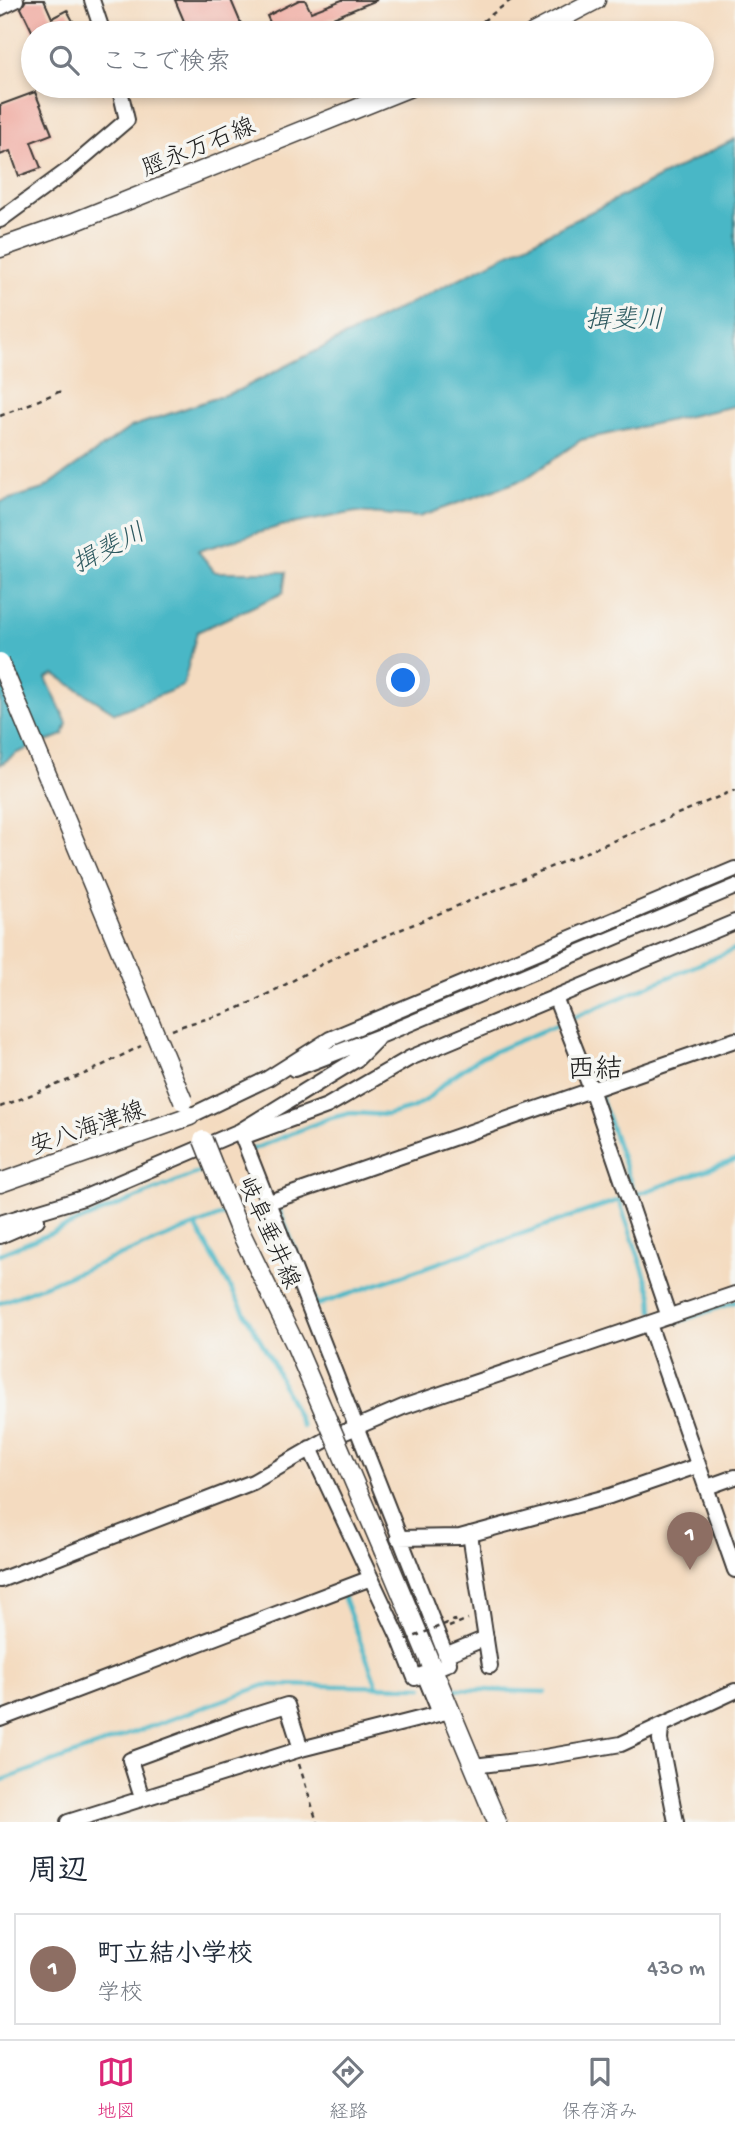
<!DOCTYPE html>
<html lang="ja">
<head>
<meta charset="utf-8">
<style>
	:root { --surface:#fff; --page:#f2f2f3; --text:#1f2937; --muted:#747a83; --line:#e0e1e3; --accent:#db2777 }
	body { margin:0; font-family:"Gochi Hand","Klee One",sans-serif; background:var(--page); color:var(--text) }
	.you { position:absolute; left:404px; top:681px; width:24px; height:24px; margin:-18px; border:5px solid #fff; border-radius:50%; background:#1a73e8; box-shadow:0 0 0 10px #1a73e833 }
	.badge { display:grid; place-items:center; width:46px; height:46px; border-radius:50%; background:var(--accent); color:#fff; font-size:23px; font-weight:700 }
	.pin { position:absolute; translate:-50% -58px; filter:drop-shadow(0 2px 4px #0008) }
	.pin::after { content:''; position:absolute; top:37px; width:24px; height:21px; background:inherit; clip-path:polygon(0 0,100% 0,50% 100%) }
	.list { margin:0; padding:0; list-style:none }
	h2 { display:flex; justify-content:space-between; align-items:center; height:91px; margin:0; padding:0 28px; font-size:30px }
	h2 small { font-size:23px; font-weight:400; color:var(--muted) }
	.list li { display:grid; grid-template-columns:46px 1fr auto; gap:21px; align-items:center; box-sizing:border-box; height:112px; margin:0 14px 14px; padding:0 14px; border:2px solid var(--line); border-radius:0px }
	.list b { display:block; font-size:26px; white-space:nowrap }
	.list p { margin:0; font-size:23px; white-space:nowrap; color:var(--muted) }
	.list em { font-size:23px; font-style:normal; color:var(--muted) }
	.icon { flex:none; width:38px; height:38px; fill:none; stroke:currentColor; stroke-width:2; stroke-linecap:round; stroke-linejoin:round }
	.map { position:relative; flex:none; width:735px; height:1822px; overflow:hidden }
	.search { position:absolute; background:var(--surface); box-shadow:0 4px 10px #0003; left:21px; right:21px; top:21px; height:77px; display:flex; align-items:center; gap:18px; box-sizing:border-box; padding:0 24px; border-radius:38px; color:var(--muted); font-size:26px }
	.sheet { height:217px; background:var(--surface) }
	nav { display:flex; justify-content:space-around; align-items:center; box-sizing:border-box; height:98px; border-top:2px solid var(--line); background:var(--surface); font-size:19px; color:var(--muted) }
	nav a { display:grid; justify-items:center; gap:4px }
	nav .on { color:var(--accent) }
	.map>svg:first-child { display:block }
	.water { fill:#4ab7c6; stroke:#336a71; stroke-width:2 }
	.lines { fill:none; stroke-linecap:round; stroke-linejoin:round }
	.stream { stroke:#4ab7c6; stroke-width:4.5 }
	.building { fill:#f0aaa0 }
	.minor-casing { stroke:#3c3935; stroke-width:18 }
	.major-casing { stroke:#3c3935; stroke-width:21 }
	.path { stroke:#3c3935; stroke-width:2.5; stroke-dasharray:5 5; stroke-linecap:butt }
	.minor { stroke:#fff; stroke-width:14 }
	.major { stroke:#fff; stroke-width:18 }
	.major-bridge-casing { stroke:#3c3935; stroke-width:21; stroke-linecap:butt }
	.path-bridge { stroke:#3c3935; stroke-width:2.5; stroke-dasharray:5 5; stroke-linecap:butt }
	.major-bridge { stroke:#fff; stroke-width:18 }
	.labels { text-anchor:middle; stroke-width:7; stroke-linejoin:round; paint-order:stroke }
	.street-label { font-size:24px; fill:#1c1c1c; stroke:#f6f6f2 }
	.water-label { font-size:26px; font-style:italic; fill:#2e5a60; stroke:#f6f6f2 }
	.quarter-label { font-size:28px; fill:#1c1c1c; stroke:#f6f6f2 }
</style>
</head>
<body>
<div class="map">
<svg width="735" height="1822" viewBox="0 0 735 1822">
	<rect width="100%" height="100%" fill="#f6f6f2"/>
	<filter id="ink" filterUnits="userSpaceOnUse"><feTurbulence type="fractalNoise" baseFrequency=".0143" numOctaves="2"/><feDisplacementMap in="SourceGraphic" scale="14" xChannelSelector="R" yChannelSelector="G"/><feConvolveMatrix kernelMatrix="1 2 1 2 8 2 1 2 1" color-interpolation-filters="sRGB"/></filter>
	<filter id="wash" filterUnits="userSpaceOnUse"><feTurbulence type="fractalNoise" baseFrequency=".00686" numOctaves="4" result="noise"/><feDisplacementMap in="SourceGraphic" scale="28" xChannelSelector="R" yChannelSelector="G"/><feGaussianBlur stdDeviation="1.57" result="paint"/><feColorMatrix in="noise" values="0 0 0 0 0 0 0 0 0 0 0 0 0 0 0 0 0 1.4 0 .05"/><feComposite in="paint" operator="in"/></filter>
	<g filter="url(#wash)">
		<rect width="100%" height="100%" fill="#f4dbc0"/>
		<path class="water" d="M 735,139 L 735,406 L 581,440 L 525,479 L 419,517 L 356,512 L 281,526 L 198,551 L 215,572 L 286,572 L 283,593 L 197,632 L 183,686 L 115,713 L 54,674 L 46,678 L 67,723 L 63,735 L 17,753 L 0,765 L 0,502 L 43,489 L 131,427 L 239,390 Z"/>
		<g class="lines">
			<path class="stream" d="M 605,1090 L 601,1097 L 672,1303
				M 251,1150 L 327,1119 L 351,1113 L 387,1115 L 412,1108 L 425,1101 L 449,1079 L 481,1057 L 735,949
				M 635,1195 L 735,1160
				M 279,1209 L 317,1305 L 619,1200 L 652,1295 L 653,1311
				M 196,1227 L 272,1361 L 302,1426
				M 0,1254 L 209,1168
				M 0,1303 L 227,1213
				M 678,1322 L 735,1302
				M 342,1593 L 377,1686
				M 455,1689 L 545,1692
				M 0,1781 L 265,1685 L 423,1687"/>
		</g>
		<g id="blocks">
			<path class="building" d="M 26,0 L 44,0 L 52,18 L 67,10 L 74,23 L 66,27 L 69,33 L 33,33 L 21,8 Z
				M 175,0 L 231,0 L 245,33 L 189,33 Z
				M 299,0 L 305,0 L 311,12 L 342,0 L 377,0 L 306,29 L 303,23 L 282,33 L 275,33 L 267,16 Z
				M 35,92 L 52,134 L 31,142 L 41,168 L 19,176 L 10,151 L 0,155 L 0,105 Z"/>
		</g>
	</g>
	<g filter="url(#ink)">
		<use href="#blocks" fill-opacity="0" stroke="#3c3935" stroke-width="2"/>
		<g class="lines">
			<defs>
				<path id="minor" d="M 92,0 L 103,33
					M 0,8 L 16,0
					M 0,220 L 71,168 L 127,120 L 119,86
					M 555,997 L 591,1089 L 669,1317
					M 294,1069 L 380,1036 L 735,887
					M 190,1116 L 267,1079 L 330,1039 L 735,869
					M 240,1131 L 449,1663 L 434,1669
					M 240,1131 L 248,1135 L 327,1106 L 410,1058 L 735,922
					M 269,1202 L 735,1040
					M 0,1223 L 83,1198 L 240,1131 L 357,1059 L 376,1040
					M 0,1236 L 37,1220
					M 649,1324 L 735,1570
					M 310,1448 L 400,1640 L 415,1678 L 424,1674 L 440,1713
					M 707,1487 L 735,1477
					M 470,1534 L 490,1666
					M 398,1538 L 460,1537 L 610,1496 L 697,1466
					M 0,1580 L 253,1482 L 324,1441 L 403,1407 L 735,1294
					M 445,1655 L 486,1638
					M 0,1719 L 371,1578
					M 661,1727 L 660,1740 L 676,1822
					M 473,1766 L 533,1759 L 621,1744 L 735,1691
					M 142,1798 L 130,1760 L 239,1720 L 287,1705 L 301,1749
					M 68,1822 L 301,1749 L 450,1711"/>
				<path id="major" d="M 533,33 L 596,0
					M 0,248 L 74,222 L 413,86
					M 0,1183 L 190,1116
					M 384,1552 L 497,1822"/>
			</defs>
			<use href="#minor" class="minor-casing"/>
			<use href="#major" class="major-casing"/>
			<path class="path" d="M 467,33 L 511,0
				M 0,416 L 61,391
				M 172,1030 C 190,1022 210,1019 229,1012 C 266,997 300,976 335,957 L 735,790
				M 0,1107 L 89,1072 L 141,1046
				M 449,1627 L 468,1619
				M 299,1764 L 317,1822"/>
			<use href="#minor" class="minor"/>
			<use href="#major" class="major"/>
			<defs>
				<path id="major-bridge" d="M 0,662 L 183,1101
					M 203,1140 L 238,1227 L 295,1344 L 384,1552"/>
			</defs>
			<use href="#major-bridge" class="major-bridge-casing"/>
			<path class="path-bridge" d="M 406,1640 L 455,1620 L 456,1624"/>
			<use href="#major-bridge" class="major-bridge"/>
		</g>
	</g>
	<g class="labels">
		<g class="street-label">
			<text transform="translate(198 146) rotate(-22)" y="8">脛永万石線</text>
			<text transform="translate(87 1127) rotate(-19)" y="8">安八海津線</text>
			<text transform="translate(270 1232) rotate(66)" y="8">岐阜垂井線</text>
		</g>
		<g class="water-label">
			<text x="624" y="327">揖斐川</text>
			<text transform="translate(108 547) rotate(-27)" y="9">揖斐川</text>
		</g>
		<g class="quarter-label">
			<text x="595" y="1077">西結</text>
		</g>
	</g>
</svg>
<div class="you"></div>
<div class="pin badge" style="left:690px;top:1570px;background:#8d6e63">1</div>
<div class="search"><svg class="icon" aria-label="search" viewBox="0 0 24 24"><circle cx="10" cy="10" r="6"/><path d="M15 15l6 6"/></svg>ここで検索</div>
</div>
<section class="sheet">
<h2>周辺<small></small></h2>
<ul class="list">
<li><span class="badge" style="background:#8d6e63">1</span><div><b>町立結小学校</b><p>学校</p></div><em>430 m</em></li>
</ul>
</section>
<nav>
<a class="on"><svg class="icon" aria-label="map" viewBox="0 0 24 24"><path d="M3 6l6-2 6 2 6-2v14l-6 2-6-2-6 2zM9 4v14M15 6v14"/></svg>地図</a>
<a><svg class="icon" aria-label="directions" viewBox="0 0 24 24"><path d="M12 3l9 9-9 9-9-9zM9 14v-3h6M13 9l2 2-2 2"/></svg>経路</a>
<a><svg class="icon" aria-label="saved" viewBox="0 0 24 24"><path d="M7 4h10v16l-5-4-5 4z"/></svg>保存済み</a>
</nav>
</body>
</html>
